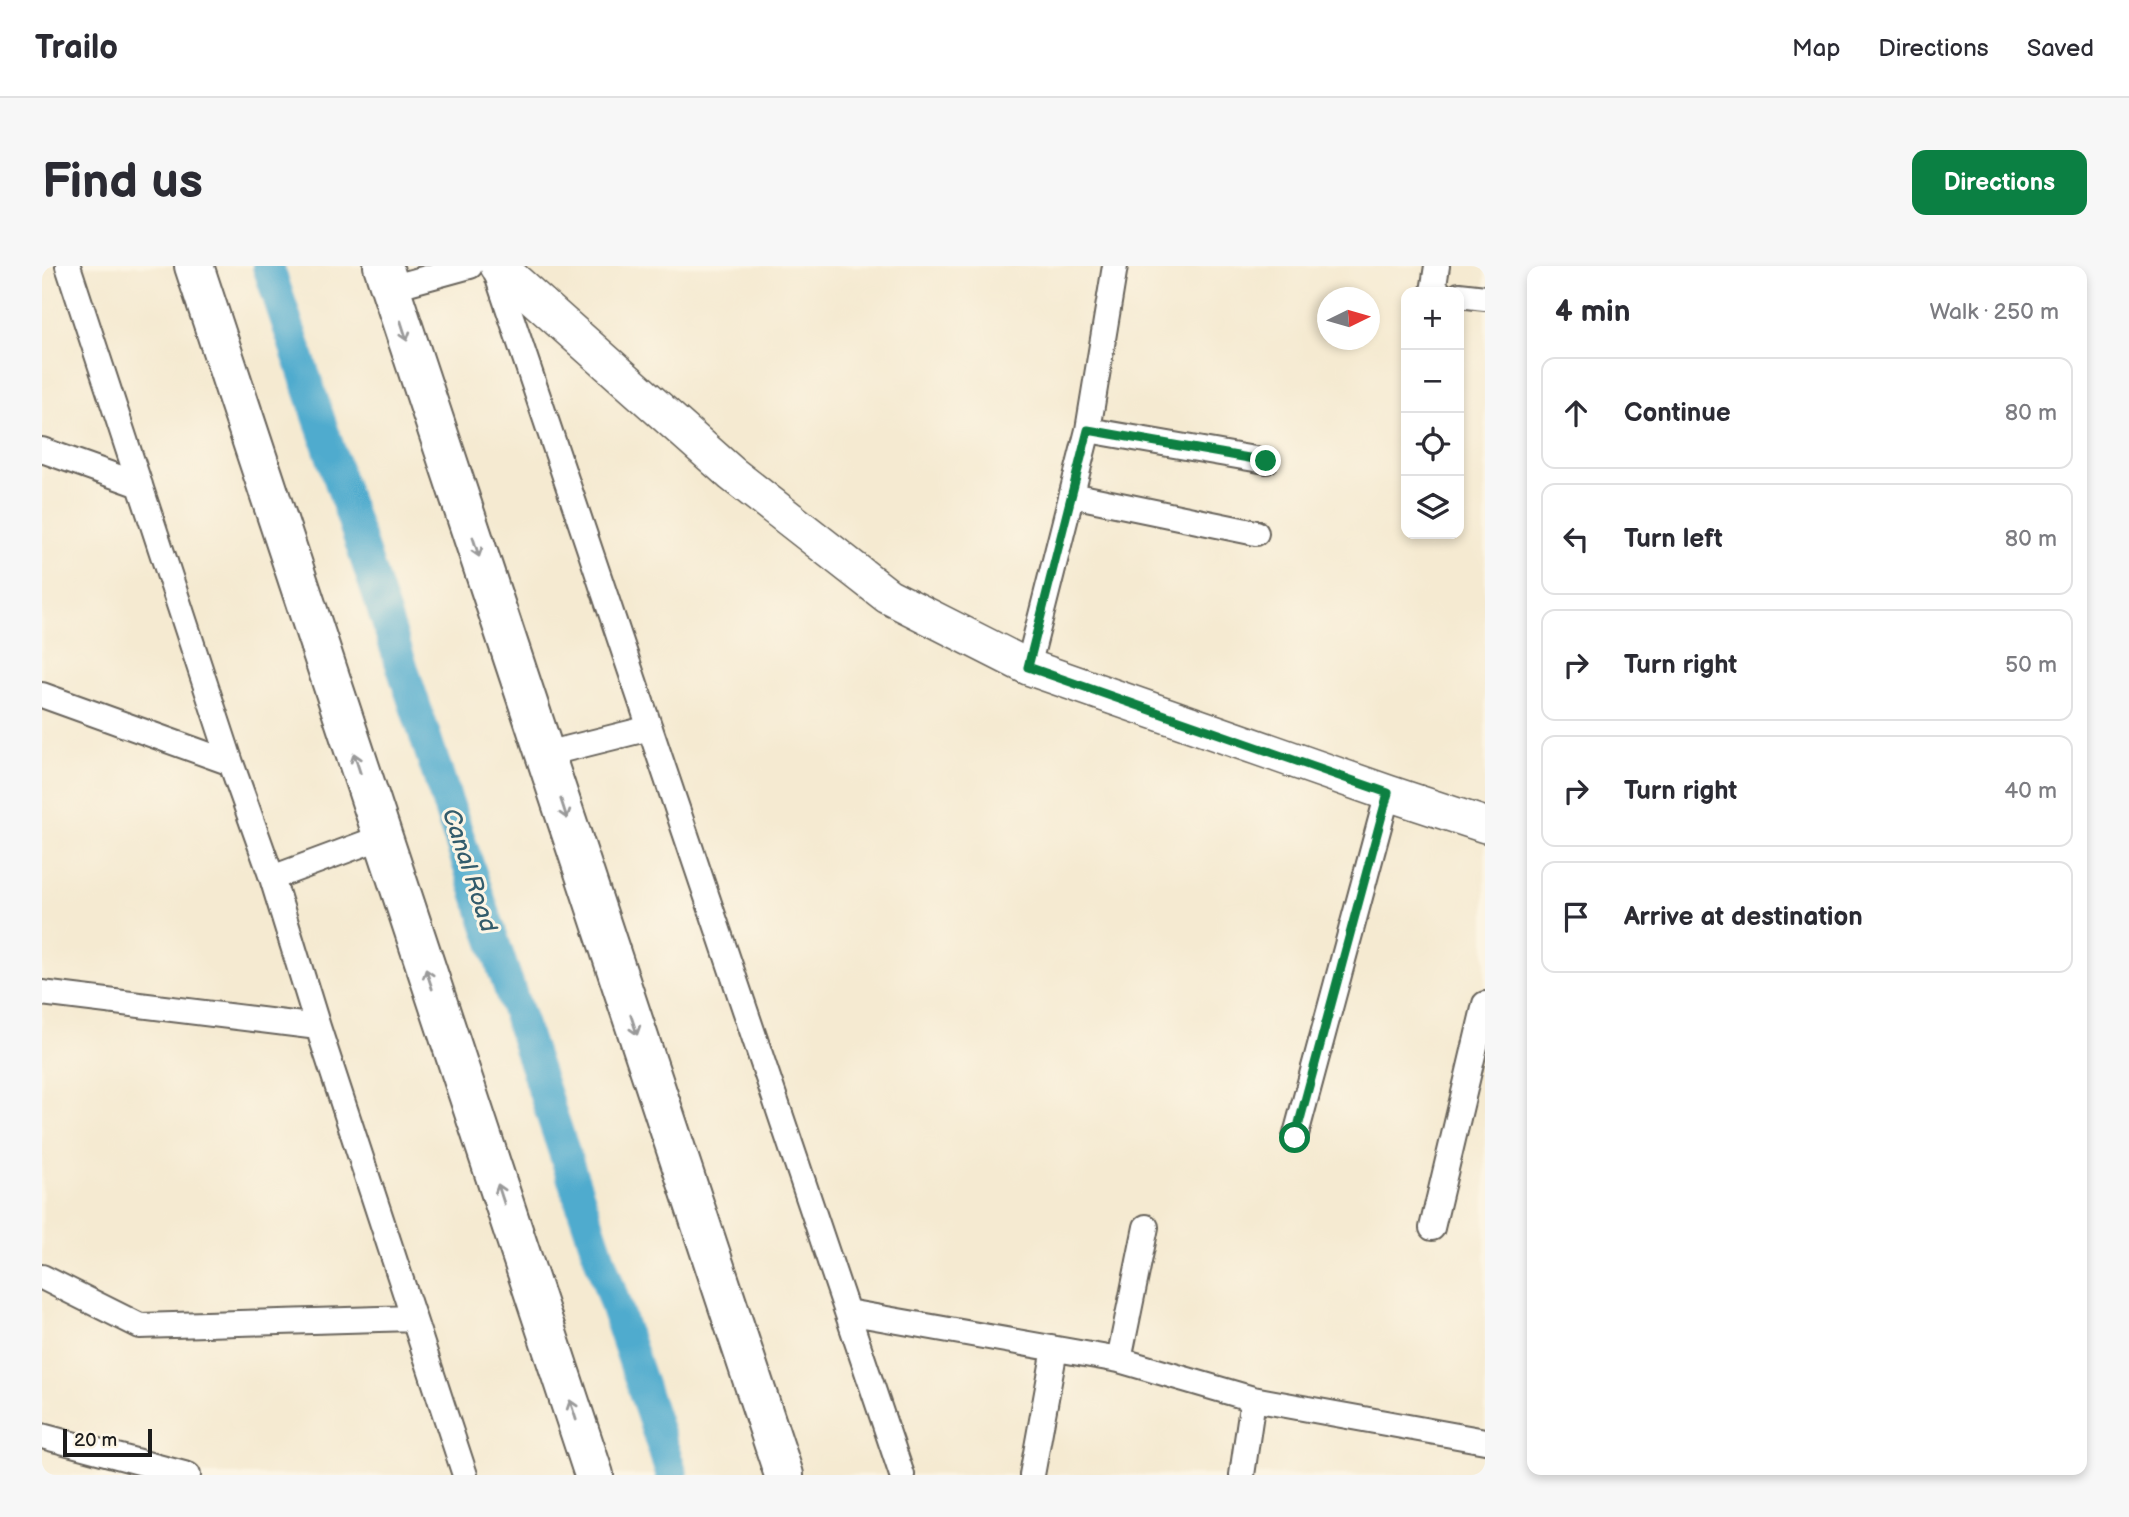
<!DOCTYPE html>
<html lang="en">
<head>
<meta charset="utf-8">
<style>
	:root { --surface:#fff; --page:#f7f7f7; --text:#2b2b33; --muted:#7c7c81; --line:#e1e1e2; --accent:#0b8043 }
	body { margin:0; font-family:"Balsamiq Sans",sans-serif; background:var(--page); color:var(--text) }
	.controls { position:absolute; right:21px; top:21px; display:grid; overflow:hidden; border-radius:14px; box-shadow:0 4px 10px #0003 }
	.controls button { width:63px; height:63px; display:grid; place-items:center; padding:0; border:0; border-bottom:2px solid var(--line); background:var(--surface); color:var(--text); font:35px sans-serif }
	.compass { position:absolute; left:1275px; top:21px; width:63px; height:63px; border-radius:50%; background:var(--surface); box-shadow:0 4px 10px #0003; rotate:85deg }
	.scale { position:absolute; left:21px; bottom:18px; width:89px; box-sizing:border-box; padding-left:7px; border:4px solid #1c1c1c; border-top:0; font-size:19px; line-height:24px; white-space:nowrap; color:#1c1c1c; -webkit-text-stroke:5px #fcf5e5; paint-order:stroke }
	.stop { position:absolute; width:21px; height:21px; margin:-16px; border:5px solid #0b8043; border-radius:50%; background:#fff }
	.stop.end { background:#0b8043; border-color:#fff; box-shadow:0 2px 7px #0008 }
	.list { margin:0; padding:0; list-style:none }
	h2 { display:flex; justify-content:space-between; align-items:center; height:91px; margin:0; padding:0 28px; font-size:30px }
	h2 small { font-size:23px; font-weight:400; color:var(--muted) }
	.list li { display:grid; grid-template-columns:46px 1fr auto; gap:21px; align-items:center; box-sizing:border-box; height:112px; margin:0 14px 14px; padding:0 14px; border:2px solid var(--line); border-radius:14px }
	.list b { display:block; font-size:26px; white-space:nowrap }
	.list em { font-size:23px; font-style:normal; color:var(--muted) }
	.icon { flex:none; width:38px; height:38px; fill:none; stroke:currentColor; stroke-width:2; stroke-linecap:round; stroke-linejoin:round }
	.map { position:relative; flex:none; width:1443px; height:1209px; overflow:hidden; border-radius:14px }
	header { display:flex; align-items:center; gap:42px; box-sizing:border-box; height:98px; padding:0 35px; background:var(--surface); border-bottom:2px solid var(--line) }
	header strong { font-size:33px }
	nav { display:flex; gap:38px; margin-inline-start:auto; font-size:24px }
	.intro { display:flex; align-items:center; justify-content:space-between; box-sizing:border-box; height:168px; padding:0 42px }
	h1 { margin:0; font-size:49px }
	.button { padding:18px 32px; border-radius:14px; background:var(--accent); color:#fff; font-size:24px; font-weight:700 }
	main { display:flex; gap:42px; padding:0 42px }
	aside { flex:1; background:var(--surface); border-radius:14px; box-shadow:0 4px 10px #0003 }
	.map>svg:first-child { display:block }
	.lines { fill:none; stroke-linecap:round; stroke-linejoin:round }
	.canal { stroke:#50abce; stroke-width:32 }
	.street-casing { stroke:#68645b; stroke-width:28 }
	.secondary-casing { stroke:#68645b; stroke-width:38 }
	.highway-casing { stroke:#68645b; stroke-width:42 }
	.street { stroke:#fff; stroke-width:24 }
	.secondary { stroke:#fff; stroke-width:35 }
	.highway { stroke:#fff; stroke-width:38 }
	.oneway { stroke:#999 }
	.route { stroke:#0b8043; stroke-width:9 }
	.labels { text-anchor:middle; stroke-width:6; stroke-linejoin:round; paint-order:stroke }
	.water-label { font-size:24px; font-style:italic; fill:#335c6c; stroke:#fcf5e5 }
</style>
</head>
<body>
<header>
<strong>Trailo</strong>
<nav><a>Map</a><a>Directions</a><a>Saved</a></nav>
</header>
<div class="intro"><h1>Find us</h1><a class="button">Directions</a></div>
<main>
<div class="map">
<svg width="1443" height="1209" viewBox="0 0 1443 1209">
	<rect width="100%" height="100%" fill="#fcf5e5"/>
	<filter id="ink" filterUnits="userSpaceOnUse"><feTurbulence type="fractalNoise" baseFrequency=".0143" numOctaves="2"/><feDisplacementMap in="SourceGraphic" scale="14" xChannelSelector="R" yChannelSelector="G"/><feConvolveMatrix kernelMatrix="1 2 1 2 8 2 1 2 1" color-interpolation-filters="sRGB"/></filter>
	<filter id="wash" filterUnits="userSpaceOnUse"><feTurbulence type="fractalNoise" baseFrequency=".00686" numOctaves="4" result="noise"/><feDisplacementMap in="SourceGraphic" scale="28" xChannelSelector="R" yChannelSelector="G"/><feGaussianBlur stdDeviation="1.57" result="paint"/><feColorMatrix in="noise" values="0 0 0 0 0 0 0 0 0 0 0 0 0 0 0 0 0 1.4 0 .05"/><feComposite in="paint" operator="in"/></filter>
	<g filter="url(#wash)">
		<rect width="100%" height="100%" fill="#f5ead1"/>
		<g class="lines">
			<path class="canal" d="M 226,0 L 630,1209"/>
		</g>
	</g>
	<g filter="url(#ink)">
		<g class="lines">
			<defs>
				<path id="street" d="M 26,0 L 189,497 L 230,612 L 276,761 L 423,1209
					M 452,0 L 860,1209
					M 1395,0 L 1391,26 L 1397,26
					M 348,22 L 428,0
					M 1417,29 L 1443,32
					M 1046,164 L 1224,195
					M 0,184 L 98,219
					M 1030,229 L 1214,267
					M 986,401 L 1046,164 L 1073,0
					M 0,429 L 189,497
					M 504,488 L 608,462
					M 230,612 L 340,571
					M 0,727 L 276,761
					M 1253,872 L 1346,527
					M 1390,962 L 1443,738
					M 0,1011 L 98,1060 L 371,1052
					M 805,1046 L 1077,1094 L 1104,961
					M 1077,1094 L 1211,1133 L 1443,1175
					M 0,1170 L 146,1209
					M 990,1209 L 1013,1083
					M 1200,1209 L 1211,1133"/>
				<path id="secondary" d="M 456,0 L 690,208 L 846,330 L 986,401 L 1346,527 L 1443,559"/>
				<path id="highway" d="M 152,0 L 552,1209
					M 341,0 L 742,1209"/>
			</defs>
			<use href="#street" class="street-casing"/>
			<use href="#secondary" class="secondary-casing"/>
			<use href="#highway" class="highway-casing"/>
			<use href="#street" class="street"/>
			<use href="#secondary" class="secondary"/>
			<use href="#highway" class="highway"/>
		</g>
		<defs><path id="oneway-shaft" d="M-6 0H5M1.5-3L5.5 0L1.5 3" fill="none" stroke-width="1.6" stroke-linecap="round" stroke-linejoin="round" transform="scale(1.75)"/></defs>
		<g class="oneway">
			<use href="#oneway-shaft" transform="translate(362 65) rotate(72)"/>
			<use href="#oneway-shaft" transform="translate(434 281) rotate(72)"/>
			<use href="#oneway-shaft" transform="translate(315 497) rotate(-108)"/>
			<use href="#oneway-shaft" transform="translate(522 543) rotate(72)"/>
			<use href="#oneway-shaft" transform="translate(387 713) rotate(-108)"/>
			<use href="#oneway-shaft" transform="translate(592 759) rotate(72)"/>
			<use href="#oneway-shaft" transform="translate(459 928) rotate(-108)"/>
			<use href="#oneway-shaft" transform="translate(531 1144) rotate(-108)"/>
		</g>
	</g>
	<g class="lines" filter="url(#ink)">
		<path class="route" d="M 1224,195 L 1046,164 L 986,401 L 1346,527 L 1253,872"/>
	</g>
	<g class="labels">
		<g class="water-label">
			<text transform="translate(428 604) rotate(72)" y="8">Canal Road</text>
		</g>
	</g>
</svg>
<div class="controls">
<button>+</button>
<button>−</button>
<button><svg class="icon" aria-label="locate" viewBox="0 0 24 24"><circle cx="12" cy="12" r="6"/><path d="M12 2v4M12 18v4M2 12h4M18 12h4"/></svg></button>
<button><svg class="icon" aria-label="layers" viewBox="0 0 24 24"><path d="M12 4l9 5-9 5-9-5zM3 14l9 5 9-5"/></svg></button>
</div>
<svg class="compass" viewBox="-18 -18 36 36"><path d="M0-13l5 13h-10z" fill="#e53935"/><path d="M0 13l5-13h-10z" fill="#7c7c81"/></svg>
<div class="scale">20 m</div>
<div class="stop" style="left:1253px;top:872px"></div>
<div class="stop end" style="left:1224px;top:195px"></div>
</div>
<aside>
<h2>4 min<small>Walk · 250 m</small></h2>
<ul class="list">
<li><svg class="icon" aria-label="ahead" viewBox="0 0 24 24"><path d="M12 20V5M6 11l6-6 6 6"/></svg><div><b>Continue</b></div><em>80 m</em></li>
<li><svg class="icon" aria-label="left" viewBox="0 0 24 24"><path d="M17 20v-9H6M10 6l-5 5 5 5"/></svg><div><b>Turn left</b></div><em>80 m</em></li>
<li><svg class="icon" aria-label="right" viewBox="0 0 24 24"><path d="M7 20v-9h11M14 6l5 5-5 5"/></svg><div><b>Turn right</b></div><em>50 m</em></li>
<li><svg class="icon" aria-label="right" viewBox="0 0 24 24"><path d="M7 20v-9h11M14 6l5 5-5 5"/></svg><div><b>Turn right</b></div><em>40 m</em></li>
<li><svg class="icon" aria-label="arrive" viewBox="0 0 24 24"><path d="M6 21V4h12l-3 4 3 4H6"/></svg><div><b>Arrive at destination</b></div></li>
</ul>
</aside>
</main>
</body>
</html>
